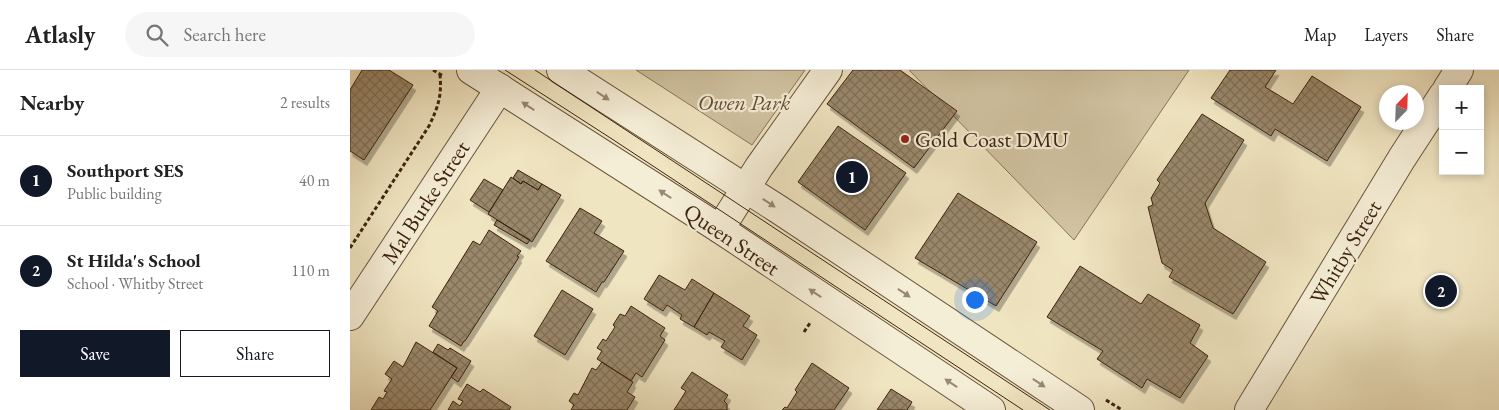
<!DOCTYPE html>
<html lang="en">
<head>
<meta charset="utf-8">
<style>
	:root { --surface:#fff; --page:#f6f6f6; --text:#222; --muted:#767676; --line:#e0e0e0; --accent:#111827 }
	body { margin:0; font-family:"EB Garamond",serif; background:var(--page); color:var(--text) }
	.controls { position:absolute; right:15px; top:15px; display:grid; overflow:hidden; border-radius:0px; box-shadow:0 2px 8px #0003 }
	.controls button { width:45px; height:45px; display:grid; place-items:center; padding:0; border:0; border-bottom:1px solid var(--line); background:var(--surface); color:var(--text); font:25px sans-serif }
	.compass { position:absolute; left:1029px; top:15px; width:45px; height:45px; border-radius:50%; background:var(--surface); box-shadow:0 2px 8px #0003; rotate:23deg }
	.you { position:absolute; left:624px; top:229px; width:18px; height:18px; margin:-12px; border:4px solid #fff; border-radius:50%; background:#1a73e8; box-shadow:0 0 0 8px #1a73e833 }
	.badge { display:grid; place-items:center; width:32px; height:32px; border-radius:50%; background:var(--accent); color:#fff; font-size:16px; font-weight:700 }
	.pin { position:absolute; translate:-50% -50%; border:2px solid #fff; box-shadow:0 1px 5px #0006 }
	.list { margin:0; padding:0; list-style:none }
	h2 { display:flex; justify-content:space-between; align-items:center; height:65px; margin:0; padding:0 20px; font-size:21px }
	h2 small { font-size:16px; font-weight:400; color:var(--muted) }
	.list li { display:grid; grid-template-columns:32px 1fr auto; gap:15px; align-items:center; box-sizing:border-box; height:90px; padding:0 20px; border-top:1px solid var(--line) }
	.list b { display:block; font-size:19px; white-space:nowrap }
	.list p { margin:0; font-size:16px; white-space:nowrap; color:var(--muted) }
	.list em { font-size:16px; font-style:normal; color:var(--muted) }
	.actions { display:flex; gap:10px; padding:15px 20px }
	.actions a { flex:1; padding:11px 0; border:1px solid var(--accent); border-radius:0px; text-align:center; font-size:18px; color:var(--accent) }
	.actions .main { background:var(--accent); color:#fff }
	.icon { flex:none; width:28px; height:28px; fill:none; stroke:currentColor; stroke-width:2; stroke-linecap:round; stroke-linejoin:round }
	.map { position:relative; flex:none; width:1149px; height:340px; overflow:hidden }
	header { display:flex; align-items:center; gap:30px; box-sizing:border-box; height:70px; padding:0 25px; background:var(--surface); border-bottom:1px solid var(--line) }
	header strong { font-size:24px }
	nav { display:flex; gap:28px; margin-inline-start:auto; font-size:18px }
	.search { width:350px; height:45px; background:var(--page); display:flex; align-items:center; gap:12px; box-sizing:border-box; padding:0 18px; border-radius:28px; color:var(--muted); font-size:19px }
	main { display:flex }
	aside { flex:1; background:var(--surface) }
	.map>svg:first-child { display:block }
	.park { fill:#d2c4a3; stroke:#887459 }
	.building { fill:url(#building-cross-hatch); stroke:#3d230f; filter:url(#shadow) }
	.lines { fill:none; stroke-linecap:round; stroke-linejoin:round }
	.minor-casing { stroke:#6a543c; stroke-width:30 }
	.tertiary-casing { stroke:#6a543c; stroke-width:30 }
	.path { stroke:#3d230f; stroke-width:3; stroke-dasharray:4 2.5; stroke-linecap:butt }
	.minor { stroke:#f5eed7; stroke-width:28 }
	.tertiary { stroke:#f5eed7; stroke-width:28 }
	.tram { stroke:#3d230f; stroke-width:1 }
	.oneway { fill:#998873 }
	.poi-dot { fill:#8f2418; stroke:#f5eed7; stroke-width:2 }
	.labels { text-anchor:middle; stroke-width:4.5; stroke-linejoin:round; paint-order:stroke }
	.park-label { font-size:22px; font-style:italic; fill:#624b34; stroke:#f5eed7 }
	.poi-label { font-size:22px; fill:#3d230f; stroke:#f5eed7; text-anchor:start }
	.street-label { font-size:22px; fill:#3d230f; stroke:#f5eed7 }
</style>
</head>
<body>
<header>
<strong>Atlasly</strong>
<div class="search"><svg class="icon" aria-label="search" viewBox="0 0 24 24"><circle cx="10" cy="10" r="6"/><path d="M15 15l6 6"/></svg>Search here</div>
<nav><a>Map</a><a>Layers</a><a>Share</a></nav>
</header>
<main>
<aside>
<h2>Nearby<small>2 results</small></h2>
<ul class="list">
<li><span class="badge">1</span><div><b>Southport SES</b><p>Public building</p></div><em>40 m</em></li>
<li><span class="badge">2</span><div><b>St Hilda's School</b><p>School · Whitby Street</p></div><em>110 m</em></li>
</ul>
<div class="actions"><a class="main">Save</a><a>Share</a></div>
</aside>
<div class="map">
<svg width="1149" height="340" viewBox="0 0 1149 340">
	<defs>
		<pattern id="building-cross-hatch" width="8" height="8" patternUnits="userSpaceOnUse" patternTransform="scale(1.25)"><rect width="8" height="8" fill="#9a886c"/><path d="M0 0l8 8M0 8l8-8" fill="none" stroke="#7f6f57"/></pattern>
		<filter id="shadow"><feDropShadow dx="3" dy="5.5" stdDeviation="0" flood-color="#0004"/></filter>
	</defs>
	<rect width="100%" height="100%" fill="#f0e5c1"/>
	<filter id="stains"><feTurbulence type="fractalNoise" baseFrequency=".004" numOctaves="4"/><feColorMatrix values="0 0 0 0 .2 0 0 0 0 .09 0 0 0 0 .02 0 0 0 .5 -.17"/></filter>
	<radialGradient id="worn" r=".72"><stop offset=".6" stop-color="#630" stop-opacity="0"/><stop offset="1" stop-color="#630" stop-opacity=".3"/></radialGradient>
	<path class="park" d="M 286,0 L 455,0 L 402,75 Z
		M 559,0 L 839,0 L 724,170 Z"/>
	<path class="building" d="M 12,0 L 39,0 L 63,15 L 14,90 L 0,81 L 0,20 Z
		M 503,0 L 550,0 L 607,41 L 564,98 L 477,34 Z
		M 880,0 L 926,0 L 915,17 L 943,34 L 962,6 L 1011,37 L 977,91 L 925,59 L 921,66 L 861,28 Z
		M 852,44 L 894,70 L 855,133 L 863,158 L 916,192 L 883,244 L 819,207 L 823,200 L 812,193 L 798,137 L 803,135 L 801,128 L 810,113 L 807,110 Z
		M 488,56 L 556,103 L 515,160 L 448,112 Z
		M 168,100 L 192,114 L 188,120 L 173,111 L 171,114 L 163,108 Z
		M 161,107 L 171,114 L 173,111 L 188,120 L 192,114 L 211,125 L 182,172 L 138,144 Z
		M 134,109 L 153,120 L 139,142 L 120,130 Z
		M 608,123 L 687,172 L 646,236 L 565,188 Z
		M 230,138 L 252,151 L 244,163 L 274,181 L 254,212 L 252,212 L 246,222 L 196,191 Z
		M 147,150 L 180,170 L 177,174 L 144,155 Z
		M 139,160 L 171,181 L 167,186 L 169,187 L 115,271 L 114,271 L 111,276 L 79,256 L 88,241 L 82,237 L 123,171 L 130,175 Z
		M 730,196 L 791,234 L 798,224 L 850,255 L 840,273 L 858,286 L 830,328 L 797,309 L 792,318 L 747,289 L 753,281 L 697,247 Z
		M 309,205 L 335,220 L 342,209 L 364,223 L 344,257 L 330,249 L 332,245 L 317,235 L 313,241 L 294,229 Z
		M 212,220 L 243,239 L 215,285 L 184,266 Z
		M 364,223 L 400,246 L 393,256 L 407,265 L 392,290 L 371,277 L 375,271 L 359,262 L 357,265 L 344,257 Z
		M 281,236 L 315,258 L 310,266 L 315,270 L 292,307 L 286,303 L 281,311 L 247,289 L 252,281 L 247,278 L 253,269 L 256,271 L 265,257 L 263,255 L 270,244 L 275,246 Z
		M 66,272 L 107,298 L 80,340 L 21,340 L 29,327 L 33,329 L 37,322 L 34,321 L 42,309 L 35,304 L 44,291 L 53,297 Z
		M 88,274 L 98,280 L 100,278 L 121,291 L 108,312 L 101,307 L 107,298 L 83,282 Z
		M 252,292 L 283,312 L 277,322 L 285,327 L 277,340 L 221,340 L 224,335 L 219,331 L 224,323 L 228,325 L 242,298 L 246,300 Z
		M 462,293 L 499,318 L 484,340 L 432,340 L 435,337 L 437,338 L 447,322 L 445,320 Z
		M 342,302 L 378,325 L 374,331 L 377,334 L 377,340 L 324,340 L 336,321 L 331,318 Z
		M 117,314 L 130,322 L 133,319 L 161,337 L 159,340 L 98,340 L 103,331 L 110,336 L 113,331 L 108,329 Z
		M 541,319 L 562,332 L 557,340 L 527,340 Z"/>
	<g class="lines">
		<defs>
			<path id="minor" d="M 1097,19 L 1109,0
				M 370,159 L 409,97 L 478,0
				M 0,246 L 150,18
				M 899,340 L 1052,88 L 1093,25"/>
			<path id="tertiary" d="M 121,0 L 370,159 L 641,340
				M 211,0 L 428,139 L 730,340"/>
		</defs>
		<use href="#minor" class="minor-casing"/>
		<use href="#tertiary" class="tertiary-casing"/>
		<path class="path" d="M 83,0 L 93,6
			M 0,178 L 79,56 C 88,37 92,26 90,5
			M 454,262 L 460,253
			M 756,330 L 772,340"/>
		<use href="#minor" class="minor"/>
		<use href="#tertiary" class="tertiary"/>
		<path class="tram" d="M 155,0 L 262,69 L 673,340
			M 185,0 L 700,340"/>
	</g>
	<defs><path id="oneway-solid" d="M-6-.8H1V-3.2L6.5 0L1 3.2V.8H-6Z" transform="scale(1.25)"/></defs>
	<g class="oneway">
		<use href="#oneway-solid" transform="translate(253 26) rotate(33)"/>
		<use href="#oneway-solid" transform="translate(178 36) rotate(-147)"/>
		<use href="#oneway-solid" transform="translate(315 124) rotate(-147)"/>
		<use href="#oneway-solid" transform="translate(419 133) rotate(33)"/>
		<use href="#oneway-solid" transform="translate(465 223) rotate(-147)"/>
		<use href="#oneway-solid" transform="translate(554 223) rotate(34)"/>
		<use href="#oneway-solid" transform="translate(601 313) rotate(-146)"/>
		<use href="#oneway-solid" transform="translate(689 313) rotate(34)"/>
	</g>
	<circle class="poi-dot" cx="555" cy="69" r="5"/>
	<g class="labels">
		<g class="park-label">
			<text x="394" y="40">Owen Park</text>
		</g>
		<g class="poi-label">
			<text x="565" y="77">Gold Coast DMU</text>
		</g>
		<g class="street-label">
			<text transform="translate(75 132) rotate(-57)" y="8">Mal Burke Street</text>
			<text transform="translate(382 169) rotate(34)" y="8">Queen Street</text>
			<text transform="translate(995 182) rotate(-59)" y="8">Whitby Street</text>
		</g>
	</g>
	<rect width="100%" height="100%" filter="url(#stains)"/>
	<rect width="100%" height="100%" fill="url(#worn)"/>
</svg>
<div class="controls">
<button>+</button>
<button>−</button>
</div>
<svg class="compass" viewBox="-18 -18 36 36"><path d="M0-13l5 13h-10z" fill="#e53935"/><path d="M0 13l5-13h-10z" fill="#767676"/></svg>
<div class="you"></div>
<div class="pin badge" style="left:502px;top:107px">1</div>
<div class="pin badge" style="left:1091px;top:221px">2</div>
</div>
</main>
</body>
</html>
